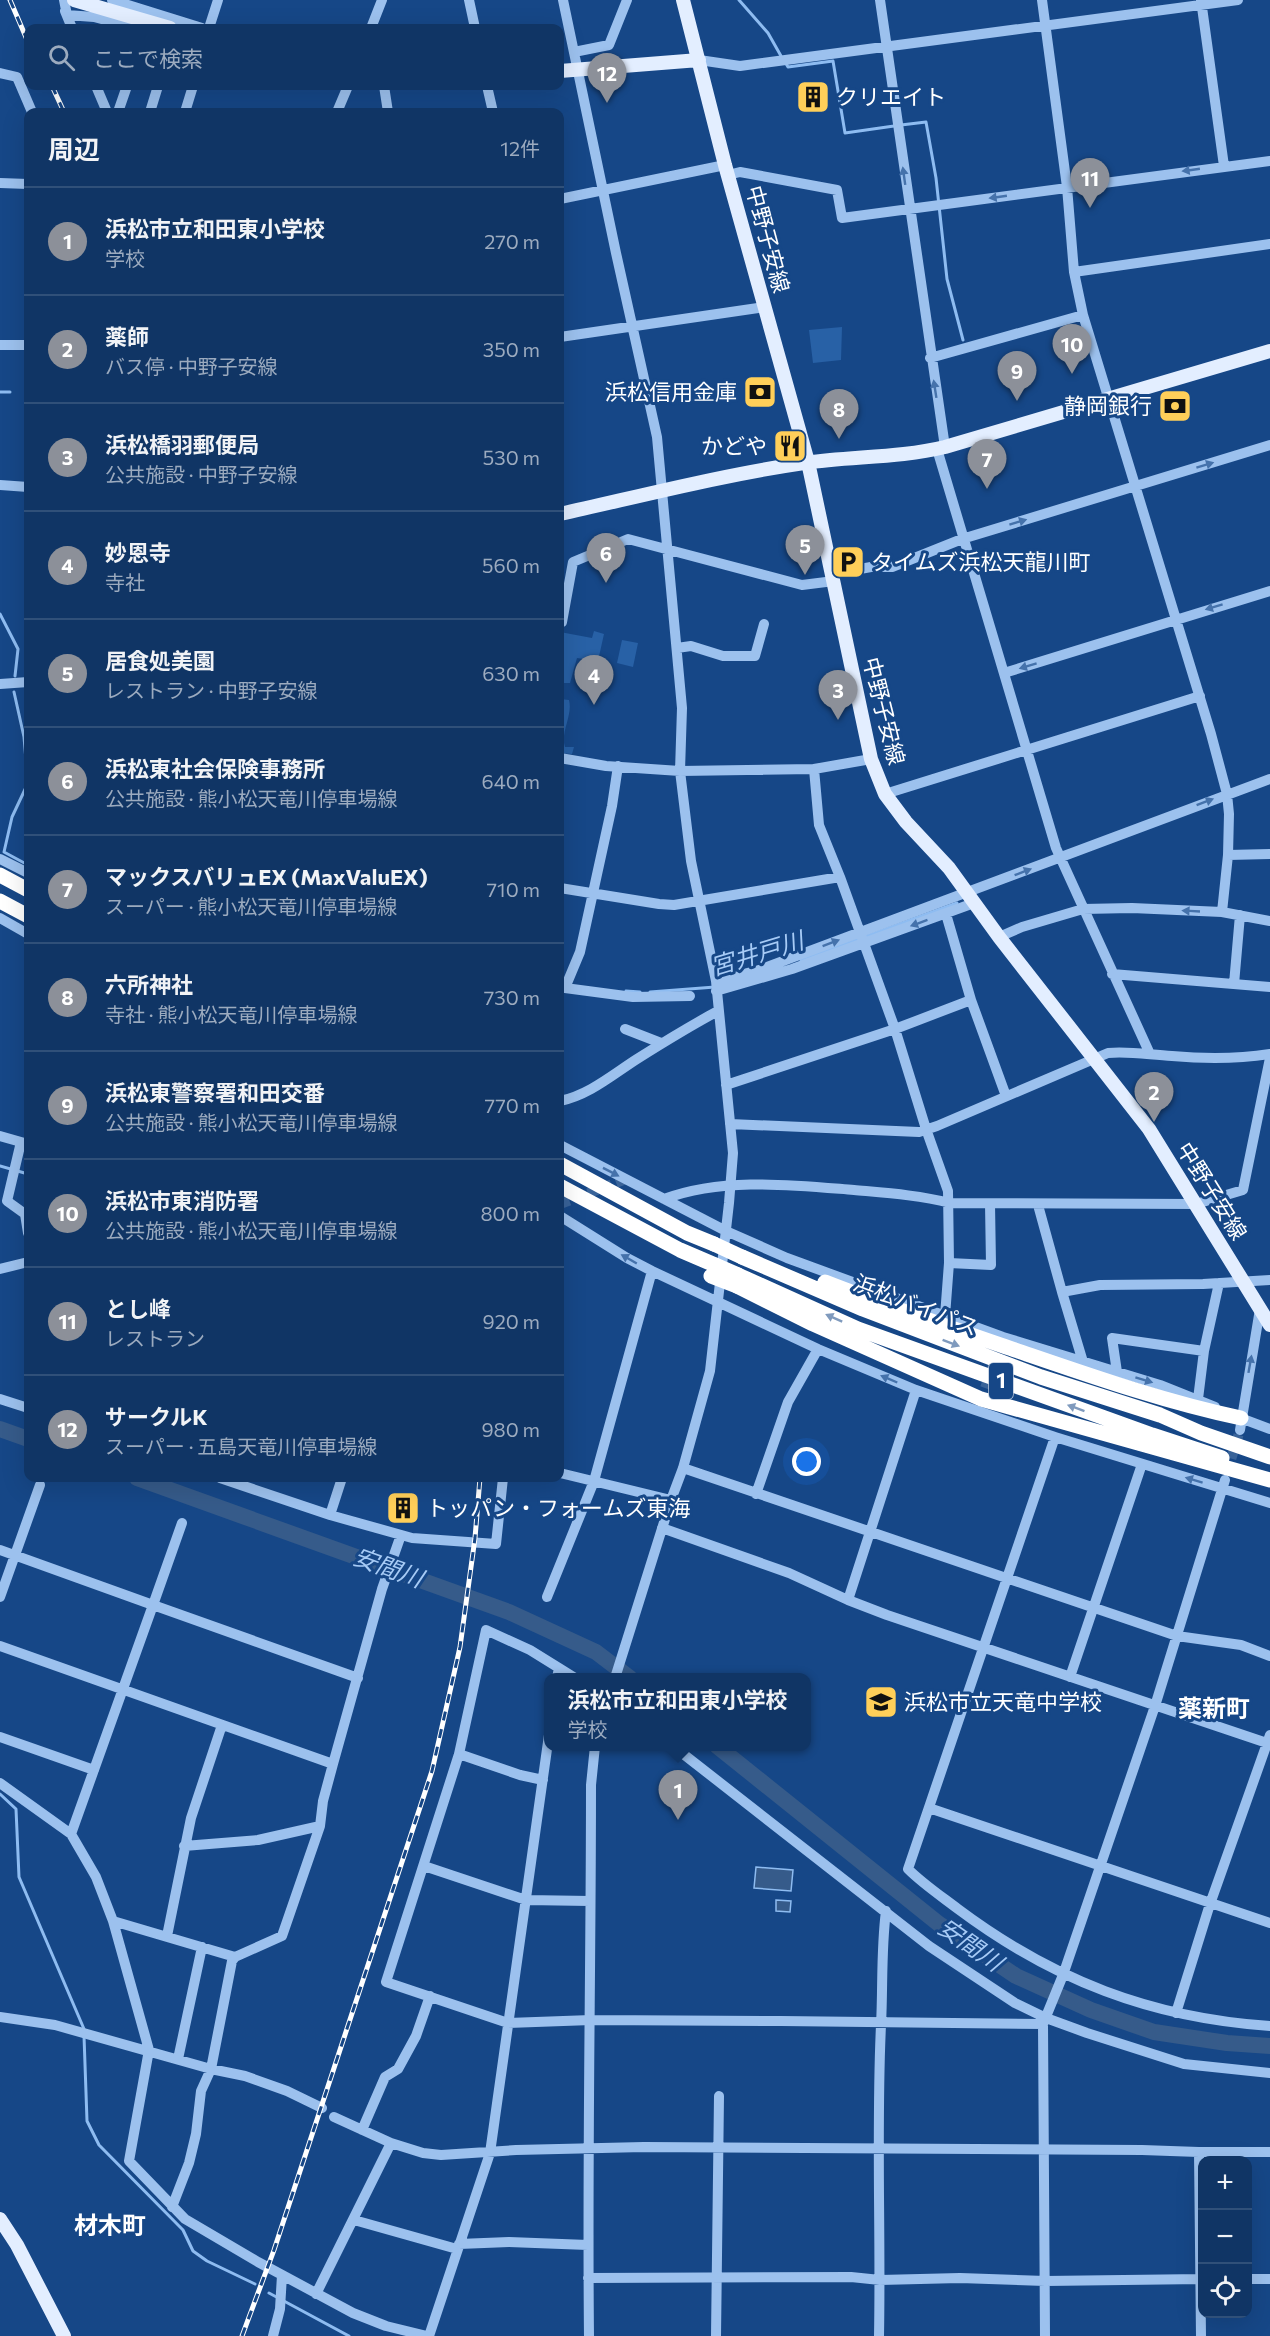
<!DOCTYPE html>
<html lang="ja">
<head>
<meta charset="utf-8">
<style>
	:root { --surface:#103565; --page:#1e406e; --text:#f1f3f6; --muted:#9cabbf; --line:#305079; --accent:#8c9099 }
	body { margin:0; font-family:Commissioner,"Noto Sans JP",sans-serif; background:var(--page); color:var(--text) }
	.controls { position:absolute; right:18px; bottom:18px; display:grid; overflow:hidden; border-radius:12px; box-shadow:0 6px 24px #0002 }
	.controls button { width:54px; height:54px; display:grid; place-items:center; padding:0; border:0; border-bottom:2px solid var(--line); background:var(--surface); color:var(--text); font:30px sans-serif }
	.you { position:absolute; left:807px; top:1462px; width:21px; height:21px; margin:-15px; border:4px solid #fff; border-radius:50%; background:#1a73e8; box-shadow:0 0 0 9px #1a73e833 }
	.badge { display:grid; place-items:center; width:39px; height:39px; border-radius:50%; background:var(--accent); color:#fff; font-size:20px; font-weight:700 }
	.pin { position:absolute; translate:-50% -50px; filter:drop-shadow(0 2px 3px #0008) }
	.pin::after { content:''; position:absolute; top:32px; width:21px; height:18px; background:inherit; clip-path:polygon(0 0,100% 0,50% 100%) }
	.popup { position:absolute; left:544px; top:1673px; width:267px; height:78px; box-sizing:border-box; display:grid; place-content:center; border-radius:12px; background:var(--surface); filter:drop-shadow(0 2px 4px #0005); font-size:20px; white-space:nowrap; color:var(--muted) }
	.popup b { font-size:22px; color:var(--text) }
	.popup::after { content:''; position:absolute; left:50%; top:100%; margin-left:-12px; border:12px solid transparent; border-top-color:var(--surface) }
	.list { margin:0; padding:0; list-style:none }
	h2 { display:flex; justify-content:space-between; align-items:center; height:78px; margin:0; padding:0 24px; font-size:26px }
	h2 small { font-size:20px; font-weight:400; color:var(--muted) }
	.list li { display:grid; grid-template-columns:39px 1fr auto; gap:18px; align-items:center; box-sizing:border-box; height:108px; padding:0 24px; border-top:2px solid var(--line) }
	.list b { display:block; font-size:22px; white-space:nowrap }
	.list p { margin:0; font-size:20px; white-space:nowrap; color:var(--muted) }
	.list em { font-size:20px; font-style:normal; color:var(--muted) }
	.icon { flex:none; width:33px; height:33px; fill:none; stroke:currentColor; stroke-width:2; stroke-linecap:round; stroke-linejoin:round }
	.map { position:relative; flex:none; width:1270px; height:2336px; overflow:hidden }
	.search { position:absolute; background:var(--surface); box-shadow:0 6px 24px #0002; left:24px; top:24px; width:540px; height:66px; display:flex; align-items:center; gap:15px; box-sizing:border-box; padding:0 21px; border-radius:12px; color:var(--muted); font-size:22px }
	.panel { position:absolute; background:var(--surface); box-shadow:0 6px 24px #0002; left:24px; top:108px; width:540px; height:1374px; border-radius:12px }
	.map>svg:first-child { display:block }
	.green { fill:#2861a6 }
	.water { fill:#365b8a; stroke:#8ebcf1; stroke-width:1.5 }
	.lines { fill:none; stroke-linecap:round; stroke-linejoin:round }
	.stream { stroke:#8ebcf1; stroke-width:3 }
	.river { stroke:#365b8a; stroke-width:16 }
	.minor-tunnel { stroke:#396399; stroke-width:10; stroke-dasharray:10 5; stroke-linecap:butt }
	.minor { stroke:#9cc1ee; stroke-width:10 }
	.major { stroke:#e3eeff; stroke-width:14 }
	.highway { stroke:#fff; stroke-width:15 }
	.rail-casing { stroke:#fff; stroke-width:5 }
	.rail { stroke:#164787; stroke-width:3; stroke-dasharray:9; stroke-linecap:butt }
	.highway-bridge { stroke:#fff; stroke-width:15 }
	.oneway { fill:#4572ab }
	.oneway2 { fill:#7f9abd }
	.labels { text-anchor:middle; stroke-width:6; stroke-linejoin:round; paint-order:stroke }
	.shield { fill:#164787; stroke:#b9c8db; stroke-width:1.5 }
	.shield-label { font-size:21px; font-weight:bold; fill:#fff }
	.poi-label { font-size:22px; fill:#fff; stroke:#164787; text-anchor:start }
	.street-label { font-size:22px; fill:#fff; stroke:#164787 }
	.water-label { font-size:24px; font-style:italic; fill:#a7cbf6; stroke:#164787 }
	.neighbourhood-label { font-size:24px; font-weight:bold; fill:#fff; stroke:#164787 }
</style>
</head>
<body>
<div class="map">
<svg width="1270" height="2336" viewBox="0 0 1270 2336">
	<rect width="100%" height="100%" fill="#164787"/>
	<path class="green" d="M 842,327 L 841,360 L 813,363 L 809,330 Z
		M 594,631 L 604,634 L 598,661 L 577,658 L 570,683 L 560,683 L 560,632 L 592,638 Z
		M 622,640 L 638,643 L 633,667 L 617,663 Z
		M 560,699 L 569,700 C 573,716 560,732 565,747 L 574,747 L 572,754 L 560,753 Z"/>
	<path class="water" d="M 756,1867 L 793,1870 L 791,1891 L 754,1888 Z
		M 776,1900 L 791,1901 L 790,1912 L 776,1911 Z"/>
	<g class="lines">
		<path class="stream" d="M 739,0 L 768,33 L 781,56
			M 785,62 L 788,67 L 833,61 L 845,133 L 894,126
			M 901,125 L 926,122 L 936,178 L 947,279 L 963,340
			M 0,392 L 10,392
			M 0,614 L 18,649 L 15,676
			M 14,692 L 24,737 L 28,783 L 12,817 L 4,852 L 28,865
			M 801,960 L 957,903
			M 626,991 L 640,992
			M 650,992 L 715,987
			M 0,1166 L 28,1174
			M 0,1794 L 16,1809 L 19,1877 L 84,2029
			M 84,2036 L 87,2121 L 99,2145 L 183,2230 L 193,2251 L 207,2261 L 255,2284
			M 269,2293 L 349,2336"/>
		<path class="river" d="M 0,1429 L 28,1439
			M 137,1478 L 509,1612 L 596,1652 L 630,1678
			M 717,1746 L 939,1924 L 1016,1976 L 1091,2010 L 1154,2032 L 1227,2043 L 1270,2046"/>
		<path class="minor-tunnel" d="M 560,1204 L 626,1179
			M 985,1388 L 997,1355
			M 1227,1473 L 1240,1430"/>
		<path class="minor" d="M 64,0 L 67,15 L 94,17 L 135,28
			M 112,0 L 202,28
			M 469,0 L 475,28
			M 563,0 L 616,253 L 657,437 L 682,708 L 680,771 L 691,861 L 716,981 L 733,1153 L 729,1203 L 710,1371 L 683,1468 L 671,1500 L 615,1678
			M 880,0 L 945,447
			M 1042,0 L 1067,187 L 1074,272 L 1083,315 L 1211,734 L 1227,794 L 1229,814 L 1228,855
			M 1201,0 L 1224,166
			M 65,11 L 72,28
			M 209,28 L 218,0
			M 371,28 L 382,0
			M 574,52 L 609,45 L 627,0
			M 699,60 L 740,66 L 1238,0
			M 0,73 L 17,77 L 32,112
			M 96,86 L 107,112
			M 384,86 L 388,112
			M 487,86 L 493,112
			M 118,112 L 127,86
			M 150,112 L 158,86
			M 185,112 L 193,86
			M 337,112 L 348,86
			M 728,175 L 740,172 L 837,190 L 842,218 L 1270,161
			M 0,183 L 28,184
			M 560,199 L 725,165
			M 1074,272 L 1270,244
			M 560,337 L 765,307
			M 0,345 L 28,345
			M 930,358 L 1083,315
			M 937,449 L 1056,848 L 1150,1054
			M 0,485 L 28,487
			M 832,574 L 871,567 L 892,567 L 962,539 L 1270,445
			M 560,622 L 562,622 L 573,562 L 628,539 L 802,585 L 834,581
			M 677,648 L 691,646 L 723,656 L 755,656 L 764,624
			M 1004,673 L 1270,591
			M 0,684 L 28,682
			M 560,758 L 606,766 L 680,771 L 814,769
			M 871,759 L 814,769 L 819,825 L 840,877 L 895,1029 L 926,1129 L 948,1191 L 949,1263 L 945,1316
			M 885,794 L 1200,696
			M 0,859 L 28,873
			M 560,888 L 659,904 L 674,905 L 840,877
			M 1222,912 L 1228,855 L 1270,854
			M 946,914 L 971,1000
			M 0,918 L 28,934
			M 999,937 L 1022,927 L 1083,909 L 1132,908 L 1222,912 L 1270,921
			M 1112,974 L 1270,987
			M 716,981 L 759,970 L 1270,779
			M 1234,984 L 1240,915
			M 560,987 L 565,988 L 580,952 L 612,806 L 618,766
			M 565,988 L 633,997 L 690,996
			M 716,991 L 792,969 L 974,903
			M 625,1029 L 661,1043
			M 726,1085 L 895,1029 L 971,1000 L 1006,1096
			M 560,1101 C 589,1095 612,1075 637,1059 C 664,1042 690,1026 718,1011
			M 730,1124 L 919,1132 L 937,1126 L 1108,1053 C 1130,1051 1150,1055 1172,1056 C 1204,1059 1238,1059 1270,1054
			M 0,1136 L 28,1144
			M 21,1142 L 7,1201 L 25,1214 L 28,1233
			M 560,1145 L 726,1231 L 787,1258 L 1003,1337 L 1160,1385 L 1215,1407
			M 664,1199 C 723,1177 792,1185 854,1190 C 887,1193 918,1195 950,1203 L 1196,1204 L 1243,1190 L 1270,1058
			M 1038,1205 L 1062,1292
			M 560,1216 L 627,1258 L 652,1271 L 818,1349 L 916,1390 L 1055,1437 L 1270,1503
			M 949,1263 L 991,1265 L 990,1204
			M 0,1269 L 28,1262
			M 1083,1362 L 1062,1292 L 1100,1285 L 1203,1284 L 1270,1280
			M 1117,1372 L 1112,1338 L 1204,1351
			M 0,1399 L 28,1408
			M 1198,1399 L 1204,1351 L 1219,1283
			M 1235,1416 L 1270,1429
			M 1240,1430 L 1260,1309
			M 1055,1437 L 908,1869 C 923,1884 941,1896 958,1909 C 1053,1980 1151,2018 1270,2026
			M 683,1468 L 1177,1636 L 1241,1645 L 1270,1656
			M 560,1473 L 671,1500
			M 220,1478 L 330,1515 L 412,1538 L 496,1544 L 503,1478
			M 756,1494 L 788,1402 L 818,1349
			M 330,1515 L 342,1478
			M 182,1523 L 153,1605 L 358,1678
			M 662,1528 L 789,1573 L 848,1600 L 887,1615 L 1270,1744
			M 0,1550 L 153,1605 L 71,1834 L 96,1877 L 113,1921 L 149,2050 L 129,2161 L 185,2219 L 258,2262 L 353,2313 L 386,2326 L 427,2336
			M 0,1597 L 40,1485
			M 547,1597 L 594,1481 L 652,1271
			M 848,1600 L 916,1390
			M 0,1646 L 333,1764 L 382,1589 L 401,1535
			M 559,1668 L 530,1650 L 486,1630 L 459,1754 L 386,1982 L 508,2023 L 591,2020 L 781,2021 L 1043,2024
			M 1070,1677 L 1142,1464
			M 557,1678 L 559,1668 L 575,1678
			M 0,1737 L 94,1770
			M 673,1746 L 929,1946 L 1015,2003 L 1046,2018 L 1087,2033 L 1184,2064 L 1270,2073
			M 459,1754 L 520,1775 L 543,1780
			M 0,1783 L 71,1834
			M 929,1808 L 1270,1923
			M 184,1846 L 258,1840 L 320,1826
			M 424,1866 L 526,1900 L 590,1901
			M 113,1921 L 235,1957
			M 167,1936 L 191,1818 L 222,1725
			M 1176,2013 L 1210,1904 L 1270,1735
			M 0,2017 L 55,2025 L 211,2069 L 245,2076 L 287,2091 L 322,2108
			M 178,2059 L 202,1947
			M 334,2117 L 391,2143 L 423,2153 L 441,2155 L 516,2150 L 644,2147 L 1142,2150 L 1199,2152
			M 362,2130 L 385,2077 L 398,2069 L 416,2036 L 430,1996
			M 172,2207 L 189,2163 L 196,2134 L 201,2091 L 211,2069 L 232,1961 L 235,1957 L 282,1936 L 320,1826 L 323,1801 L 333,1764
			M 354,2220 L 457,2249
			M 459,2244 L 509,2242 L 588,2245
			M 588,2278 L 851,2277 L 880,2280 L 960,2278 L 1045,2281 L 1202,2279
			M 1248,2279 L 1270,2279
			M 316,2294 L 391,2143
			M 273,2336 L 280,2309 L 282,2275
			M 429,2336 L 490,2153 L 549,1735
			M 589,2336 C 587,2152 591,1968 591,1785 L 595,1746
			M 716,2336 L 719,2096
			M 879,2336 C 881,2232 876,2129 881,2025 C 883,1987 881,1949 886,1911
			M 1045,2336 L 1043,2024 L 1063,1975 L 1155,1706 L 1225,1480
			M 1201,2336 L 1199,2152 L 1270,2152"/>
		<path class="major" d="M 74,0 L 170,28
			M 683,0 L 725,165 L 808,462 L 871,759 L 885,794 L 906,822 L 949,868 L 999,937 L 1149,1129 L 1270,1325
			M 560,71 L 699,60
			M 560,514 C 641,496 722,475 804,463 C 851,456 899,458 945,447 L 1270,351
			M 0,2219 L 17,2245 L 64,2336"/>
		<path class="highway" d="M 0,875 L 28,890
			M 0,901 L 28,916
			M 560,1164 L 687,1233 L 714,1244
			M 560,1186 L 680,1250 L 715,1265
			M 742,1257 L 863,1309 L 1041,1377 L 1160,1415 L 1201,1433 L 1270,1457
			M 738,1275 L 858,1329 L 1152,1435 L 1222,1458
			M 825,1282 C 889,1307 954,1329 1018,1351 C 1091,1376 1165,1402 1241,1418
			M 737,1286 L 813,1324 L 981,1399 L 1270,1480"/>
		<defs>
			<path id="rail" d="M 10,0 L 28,42
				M 52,86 L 64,112
				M 242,2336 L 274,2250 L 432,1771 L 460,1647 L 475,1538 L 480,1478"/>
		</defs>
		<use href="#rail" class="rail-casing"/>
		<use href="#rail" class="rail"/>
		<path class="highway-bridge" d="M 714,1244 L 742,1257
			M 715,1265 L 738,1275
			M 711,1276 L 737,1286"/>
	</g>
	<defs><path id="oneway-solid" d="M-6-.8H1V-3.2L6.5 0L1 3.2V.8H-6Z" transform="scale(1.5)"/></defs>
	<g class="oneway">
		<use href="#oneway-solid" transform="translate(1191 170) rotate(172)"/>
		<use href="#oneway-solid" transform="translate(904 176) rotate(-98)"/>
		<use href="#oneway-solid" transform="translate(998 197) rotate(172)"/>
		<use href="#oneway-solid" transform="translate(935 389) rotate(-99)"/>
		<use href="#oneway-solid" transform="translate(1205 465) rotate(-17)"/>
		<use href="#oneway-solid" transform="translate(1018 522) rotate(-17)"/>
		<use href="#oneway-solid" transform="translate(1214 607) rotate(163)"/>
		<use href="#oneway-solid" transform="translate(1028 666) rotate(163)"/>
		<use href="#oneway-solid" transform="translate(1205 802) rotate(-21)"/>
		<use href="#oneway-solid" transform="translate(1023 872) rotate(-21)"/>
		<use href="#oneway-solid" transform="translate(1191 911) rotate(-177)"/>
		<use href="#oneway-solid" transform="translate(919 923) rotate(160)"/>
		<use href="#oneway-solid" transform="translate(831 943) rotate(-21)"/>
		<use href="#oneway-solid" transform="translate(611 1172) rotate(27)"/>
		<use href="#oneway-solid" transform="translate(629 1259) rotate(-150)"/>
		<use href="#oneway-solid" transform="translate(1250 1364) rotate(-80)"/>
		<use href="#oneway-solid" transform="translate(889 1379) rotate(-157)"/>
		<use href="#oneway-solid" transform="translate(1144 1380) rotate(17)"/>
		<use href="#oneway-solid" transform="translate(1194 1480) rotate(-163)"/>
	</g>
	<g class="oneway2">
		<use href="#oneway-solid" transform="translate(834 1318) rotate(-156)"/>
		<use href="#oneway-solid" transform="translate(951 1343) rotate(21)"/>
		<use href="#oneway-solid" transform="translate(1076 1408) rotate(-160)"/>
	</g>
	<defs>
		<symbol id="building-square" viewBox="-11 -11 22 22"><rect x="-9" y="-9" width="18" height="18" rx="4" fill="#ffcf59" stroke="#164787"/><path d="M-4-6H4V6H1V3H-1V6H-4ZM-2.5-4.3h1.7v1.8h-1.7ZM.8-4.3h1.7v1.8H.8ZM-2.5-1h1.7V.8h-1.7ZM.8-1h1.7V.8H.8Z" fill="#111"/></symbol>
		<symbol id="bank-square" viewBox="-11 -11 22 22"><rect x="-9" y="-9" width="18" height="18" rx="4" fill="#ffcf59" stroke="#164787"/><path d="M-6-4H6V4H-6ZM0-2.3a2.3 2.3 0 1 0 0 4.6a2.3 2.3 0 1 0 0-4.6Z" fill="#111"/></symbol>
		<symbol id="restaurant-square" viewBox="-11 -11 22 22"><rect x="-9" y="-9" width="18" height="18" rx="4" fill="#ffcf59" stroke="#164787"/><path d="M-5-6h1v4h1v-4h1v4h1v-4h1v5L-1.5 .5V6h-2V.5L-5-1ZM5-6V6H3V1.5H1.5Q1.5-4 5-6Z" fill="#111"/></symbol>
		<symbol id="parking-square" viewBox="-11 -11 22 22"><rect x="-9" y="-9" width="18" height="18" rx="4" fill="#ffcf59" stroke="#164787"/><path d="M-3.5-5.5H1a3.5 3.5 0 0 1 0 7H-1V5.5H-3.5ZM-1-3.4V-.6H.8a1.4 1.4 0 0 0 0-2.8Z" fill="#111"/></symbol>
		<symbol id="school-square" viewBox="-11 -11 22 22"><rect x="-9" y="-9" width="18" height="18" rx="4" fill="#ffcf59" stroke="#164787"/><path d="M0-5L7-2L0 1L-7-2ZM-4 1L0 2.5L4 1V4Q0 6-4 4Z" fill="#111"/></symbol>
	</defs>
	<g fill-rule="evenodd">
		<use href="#building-square" x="794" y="78" width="38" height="38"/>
		<use href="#bank-square" x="741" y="373" width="38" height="38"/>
		<use href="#bank-square" x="1156" y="387" width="38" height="38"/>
		<use href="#restaurant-square" x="771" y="427" width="38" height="38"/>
		<use href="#parking-square" x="829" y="543" width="38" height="38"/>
		<use href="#building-square" x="384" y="1489" width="38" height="38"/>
		<use href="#school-square" x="862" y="1683" width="38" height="38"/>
	</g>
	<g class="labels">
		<rect class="shield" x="989" y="1363" width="24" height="36" rx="4.5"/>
		<g class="shield-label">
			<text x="1001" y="1388">1</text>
		</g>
		<g class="poi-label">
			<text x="836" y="105">クリエイト</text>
			<text x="737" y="400" text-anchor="end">浜松信用金庫</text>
			<text x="1152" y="414" text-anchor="end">静岡銀行</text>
			<text x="767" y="454" text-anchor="end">かどや</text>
			<text x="871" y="570">タイムズ浜松天龍川町</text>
			<text x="426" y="1516">トッパン・フォームズ東海</text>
			<text x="904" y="1710">浜松市立天竜中学校</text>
		</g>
		<g class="street-label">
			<text transform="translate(768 239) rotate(75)" y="8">中野子安線</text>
			<text transform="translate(884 711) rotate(76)" y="8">中野子安線</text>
			<text transform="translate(1212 1191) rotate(58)" y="8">中野子安線</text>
			<text transform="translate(916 1305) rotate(21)" y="8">浜松バイパス</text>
		</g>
		<g class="water-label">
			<text transform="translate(757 954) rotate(-17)" y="8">宮井戸川</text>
			<text transform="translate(388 1568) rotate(20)" y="8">安間川</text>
			<text transform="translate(970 1945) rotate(35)" y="8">安間川</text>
		</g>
		<g class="neighbourhood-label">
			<text x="1214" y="1717">薬新町</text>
			<text x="110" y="2234">材木町</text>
		</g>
	</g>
</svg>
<div class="controls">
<button>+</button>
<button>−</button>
<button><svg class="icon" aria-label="locate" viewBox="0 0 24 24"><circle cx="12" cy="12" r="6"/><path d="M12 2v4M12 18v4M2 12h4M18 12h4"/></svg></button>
</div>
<div class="you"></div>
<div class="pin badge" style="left:678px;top:1820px">1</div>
<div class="popup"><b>浜松市立和田東小学校</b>学校</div>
<div class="pin badge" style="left:1154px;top:1122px">2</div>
<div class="pin badge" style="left:838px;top:720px">3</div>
<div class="pin badge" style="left:594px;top:705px">4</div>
<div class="pin badge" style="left:805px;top:575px">5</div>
<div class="pin badge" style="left:606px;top:583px">6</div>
<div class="pin badge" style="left:987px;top:489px">7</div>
<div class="pin badge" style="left:839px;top:439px">8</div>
<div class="pin badge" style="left:1017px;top:401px">9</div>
<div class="pin badge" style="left:1072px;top:374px">10</div>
<div class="pin badge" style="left:1090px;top:208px">11</div>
<div class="pin badge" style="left:607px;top:103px">12</div>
<div class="search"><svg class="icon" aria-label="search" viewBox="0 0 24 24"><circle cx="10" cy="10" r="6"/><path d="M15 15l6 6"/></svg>ここで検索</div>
<section class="panel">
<h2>周辺<small>12件</small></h2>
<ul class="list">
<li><span class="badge">1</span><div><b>浜松市立和田東小学校</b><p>学校</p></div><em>270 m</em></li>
<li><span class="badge">2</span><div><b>薬師</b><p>バス停 · 中野子安線</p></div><em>350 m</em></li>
<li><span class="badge">3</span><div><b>浜松橋羽郵便局</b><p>公共施設 · 中野子安線</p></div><em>530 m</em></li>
<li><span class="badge">4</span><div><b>妙恩寺</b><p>寺社</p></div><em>560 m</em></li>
<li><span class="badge">5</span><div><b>居食処美園</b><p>レストラン · 中野子安線</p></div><em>630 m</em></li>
<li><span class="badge">6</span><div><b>浜松東社会保険事務所</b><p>公共施設 · 熊小松天竜川停車場線</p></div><em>640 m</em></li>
<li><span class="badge">7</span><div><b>マックスバリュEX (MaxValuEX)</b><p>スーパー · 熊小松天竜川停車場線</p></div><em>710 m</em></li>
<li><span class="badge">8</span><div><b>六所神社</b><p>寺社 · 熊小松天竜川停車場線</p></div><em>730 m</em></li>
<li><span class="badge">9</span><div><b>浜松東警察署和田交番</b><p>公共施設 · 熊小松天竜川停車場線</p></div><em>770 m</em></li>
<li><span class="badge">10</span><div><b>浜松市東消防署</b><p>公共施設 · 熊小松天竜川停車場線</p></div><em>800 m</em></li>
<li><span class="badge">11</span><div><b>とし峰</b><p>レストラン</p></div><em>920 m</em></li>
<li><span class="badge">12</span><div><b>サークルK</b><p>スーパー · 五島天竜川停車場線</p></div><em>980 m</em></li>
</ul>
</section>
</div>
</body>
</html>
